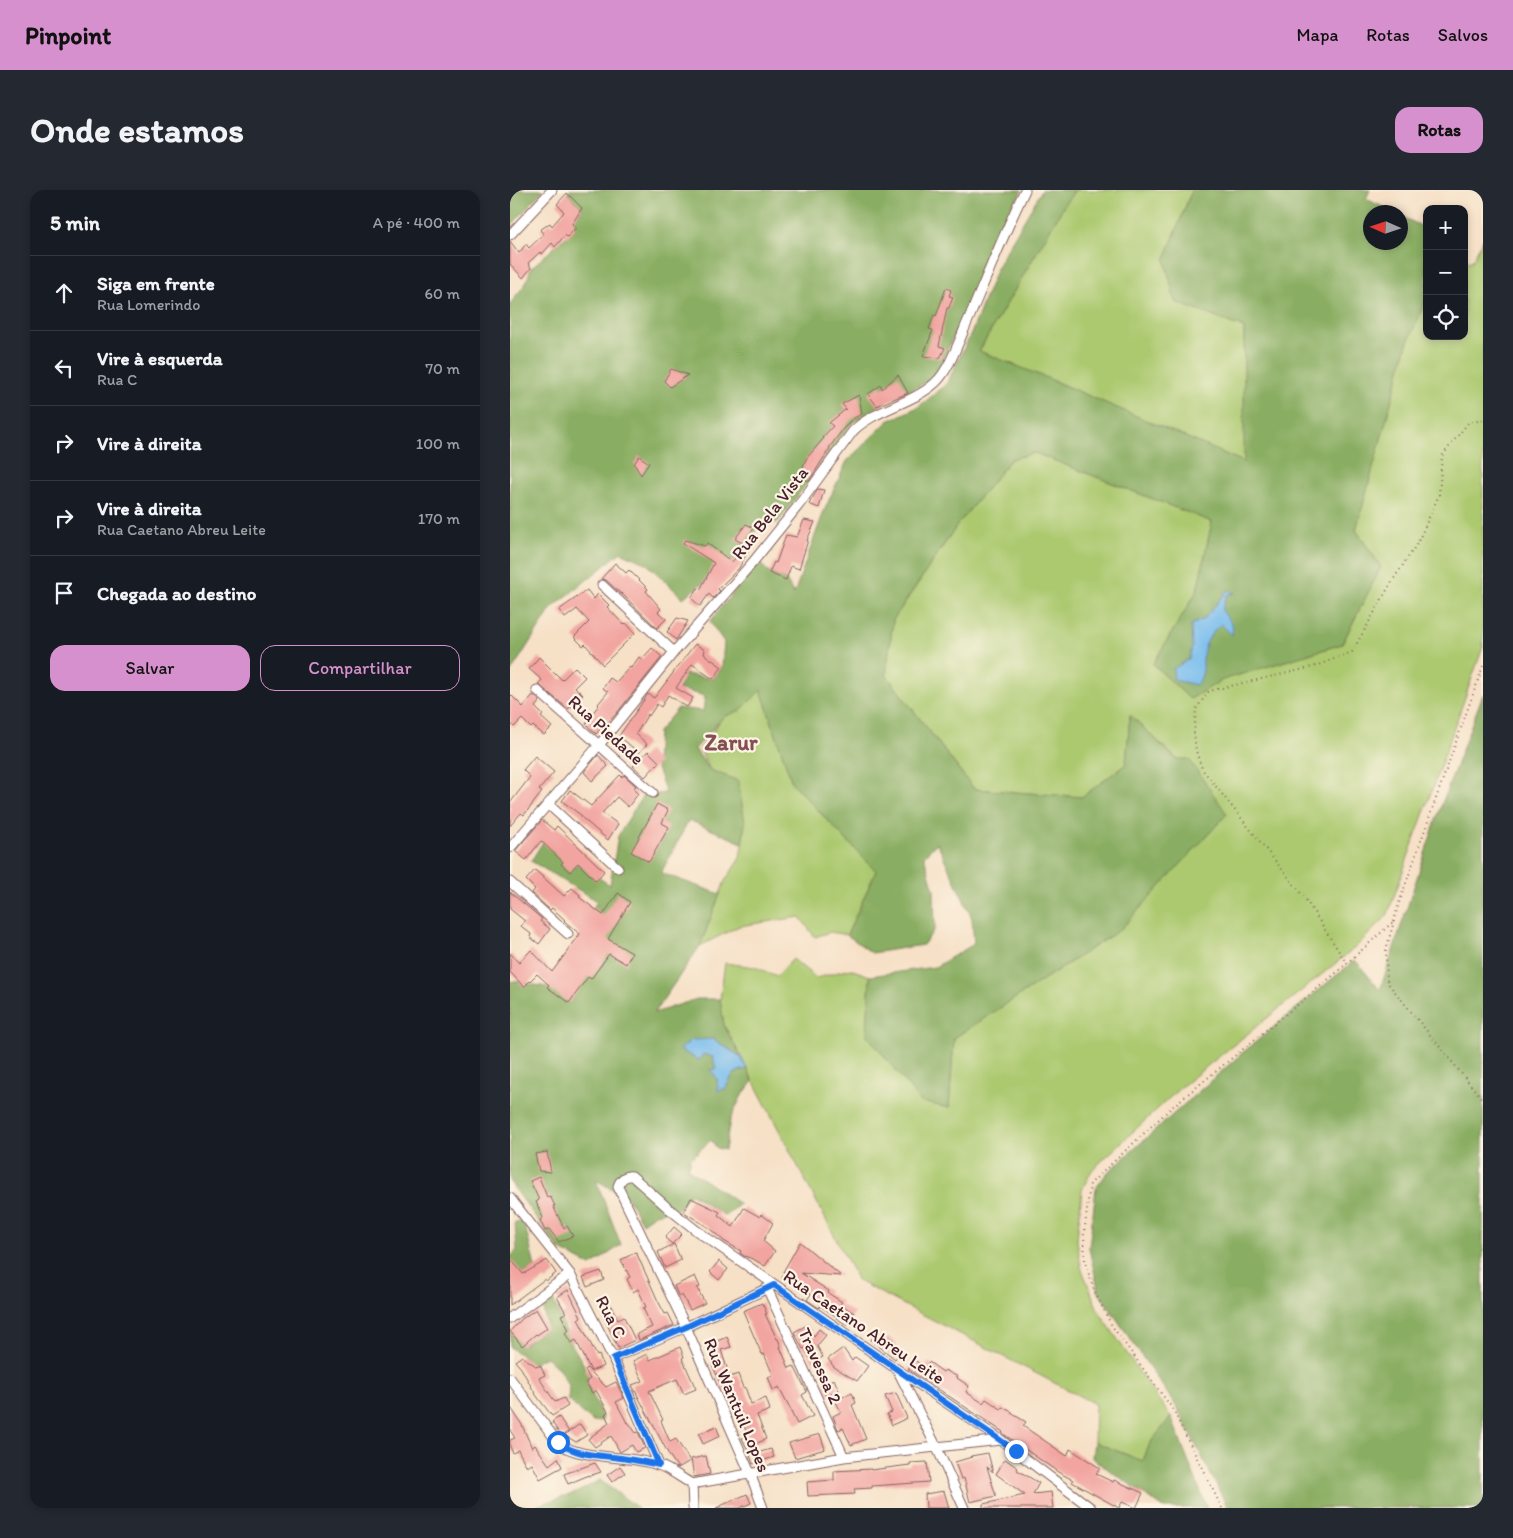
<!DOCTYPE html>
<html lang="pt">
<head>
<meta charset="utf-8">
<style>
	:root { --surface:#171b24; --page:#242831; --text:#f1f3f6; --muted:#9ea1a6; --line:#363941; --accent:#d690ce }
	body { margin:0; font-family:Itim,sans-serif; background:var(--page); color:var(--text) }
	.controls { position:absolute; right:15px; top:15px; display:grid; overflow:hidden; border-radius:10px; box-shadow:0 2px 8px #0003 }
	.controls button { width:45px; height:45px; display:grid; place-items:center; padding:0; border:0; border-bottom:1px solid var(--line); background:var(--surface); color:var(--text); font:25px sans-serif }
	.compass { position:absolute; left:853px; top:15px; width:45px; height:45px; border-radius:50%; background:var(--surface); box-shadow:0 2px 8px #0003; rotate:273deg }
	.stop { position:absolute; width:15px; height:15px; margin:-11px; border:4px solid #1a73e8; border-radius:50%; background:#fff }
	.stop.end { background:#1a73e8; border-color:#fff; box-shadow:0 1px 5px #0008 }
	.list { margin:0; padding:0; list-style:none }
	h2 { display:flex; justify-content:space-between; align-items:center; height:65px; margin:0; padding:0 20px; font-size:21px }
	h2 small { font-size:16px; font-weight:400; color:var(--muted) }
	.list li { display:grid; grid-template-columns:32px 1fr auto; gap:15px; align-items:center; box-sizing:border-box; height:75px; padding:0 20px; border-top:1px solid var(--line) }
	.list b { display:block; font-size:19px; white-space:nowrap }
	.list p { margin:0; font-size:16px; white-space:nowrap; color:var(--muted) }
	.list em { font-size:16px; font-style:normal; color:var(--muted) }
	.actions { display:flex; gap:10px; padding:15px 20px }
	.actions a { flex:1; padding:11px 0; border:1px solid var(--accent); border-radius:15px; text-align:center; font-size:18px; color:var(--accent) }
	.actions .main { background:var(--accent); color:#111 }
	.icon { flex:none; width:28px; height:28px; fill:none; stroke:currentColor; stroke-width:2; stroke-linecap:round; stroke-linejoin:round }
	.map { position:relative; flex:none; width:973px; height:1318px; overflow:hidden; border-radius:15px }
	header { display:flex; align-items:center; gap:30px; box-sizing:border-box; height:70px; padding:0 25px; background:var(--accent); color:#111 }
	header strong { font-size:24px }
	nav { display:flex; gap:28px; margin-inline-start:auto; font-size:18px }
	.intro { display:flex; align-items:center; justify-content:space-between; box-sizing:border-box; height:120px; padding:0 30px }
	h1 { margin:0; font-size:35px }
	.button { padding:12px 22px; border-radius:15px; background:var(--accent); color:#111; font-size:18px; font-weight:700 }
	main { display:flex; gap:30px; padding:0 30px }
	aside { flex:1; background:var(--surface); border-radius:15px; box-shadow:0 2px 8px #0003 }
	.map>svg:first-child { display:block }
	.green { fill:#acc970; stroke:#7b744e }
	.forest { fill:#89ad62; stroke:#6a6646 }
	.water { fill:#77bcee; stroke:#606e8c }
	.building { fill:#f2a4a0 }
	.lines { fill:none; stroke-linecap:round; stroke-linejoin:round }
	.minor-casing { stroke:#866361; stroke-width:11 }
	.path { stroke:#866361; stroke-width:2; stroke-dasharray:1 4; stroke-linecap:butt }
	.minor { stroke:#fff; stroke-width:9 }
	.route { stroke:#1a73e8; stroke-width:6 }
	.labels { text-anchor:middle; stroke-width:4.5; stroke-linejoin:round; paint-order:stroke }
	.street-label { font-size:18px; fill:#4a1f2b; stroke:#fcf5e5 }
	.district-label { font-size:22px; font-weight:bold; fill:#854e54; stroke:#fcf5e5 }
</style>
</head>
<body>
<header>
<strong>Pinpoint</strong>
<nav><a>Mapa</a><a>Rotas</a><a>Salvos</a></nav>
</header>
<div class="intro"><h1>Onde estamos</h1><a class="button">Rotas</a></div>
<main>
<aside>
<h2>5 min<small>A pé · 400 m</small></h2>
<ul class="list">
<li><svg class="icon" aria-label="ahead" viewBox="0 0 24 24"><path d="M12 20V5M6 11l6-6 6 6"/></svg><div><b>Siga em frente</b><p>Rua Lomerindo</p></div><em>60 m</em></li>
<li><svg class="icon" aria-label="left" viewBox="0 0 24 24"><path d="M17 20v-9H6M10 6l-5 5 5 5"/></svg><div><b>Vire à esquerda</b><p>Rua C</p></div><em>70 m</em></li>
<li><svg class="icon" aria-label="right" viewBox="0 0 24 24"><path d="M7 20v-9h11M14 6l5 5-5 5"/></svg><div><b>Vire à direita</b></div><em>100 m</em></li>
<li><svg class="icon" aria-label="right" viewBox="0 0 24 24"><path d="M7 20v-9h11M14 6l5 5-5 5"/></svg><div><b>Vire à direita</b><p>Rua Caetano Abreu Leite</p></div><em>170 m</em></li>
<li><svg class="icon" aria-label="arrive" viewBox="0 0 24 24"><path d="M6 21V4h12l-3 4 3 4H6"/></svg><div><b>Chegada ao destino</b></div></li>
</ul>
<div class="actions"><a class="main">Salvar</a><a>Compartilhar</a></div>
</aside>
<div class="map">
<svg width="973" height="1318" viewBox="0 0 973 1318">
	<rect width="100%" height="100%" fill="#fcf5e5"/>
	<filter id="ink" filterUnits="userSpaceOnUse"><feTurbulence type="fractalNoise" baseFrequency=".02" numOctaves="2"/><feDisplacementMap in="SourceGraphic" scale="10" xChannelSelector="R" yChannelSelector="G"/><feConvolveMatrix kernelMatrix="1 2 1 2 8 2 1 2 1" color-interpolation-filters="sRGB"/></filter>
	<filter id="wash" filterUnits="userSpaceOnUse"><feTurbulence type="fractalNoise" baseFrequency=".0096" numOctaves="4" result="noise"/><feDisplacementMap in="SourceGraphic" scale="20" xChannelSelector="R" yChannelSelector="G"/><feGaussianBlur stdDeviation="1.12" result="paint"/><feColorMatrix in="noise" values="0 0 0 0 0 0 0 0 0 0 0 0 0 0 0 0 0 1.4 0 .05"/><feComposite in="paint" operator="in"/></filter>
	<g filter="url(#wash)">
		<rect width="100%" height="100%" fill="#f6e0c6"/>
		<path class="green" d="M 565,0 L 682,0 L 655,69 L 665,112 L 734,138 L 735,273 L 537,188 L 469,161 L 555,14 Z
			M 973,49 L 973,457 L 877,726 L 846,757 L 671,897 L 582,980 L 572,1000 L 567,1050 L 571,1077 L 588,1120 L 640,1198 L 661,1227 L 640,1253 L 633,1271 L 584,1252 L 585,1214 L 348,1091 L 214,835 L 210,809 L 215,773 L 245,777 L 267,786 L 283,769 L 306,788 L 340,779 L 360,786 L 357,845 L 439,918 L 444,848 L 611,739 L 667,569 L 620,525 L 616,574 L 572,607 L 464,599 L 376,485 L 383,430 L 448,334 L 501,269 L 525,263 L 702,332 L 687,401 L 643,474 L 680,509 L 712,490 L 832,454 L 871,377 L 846,340 L 897,154 L 917,108 L 917,146 L 954,146 L 954,72 L 962,71 Z
			M 251,500 L 282,593 L 366,681 L 337,745 L 320,742 L 305,747 L 290,727 L 229,736 L 190,756 L 215,691 L 230,668 L 235,633 L 228,591 L 200,580 L 190,559 L 213,527 L 231,520 Z"/>
		<path class="forest" d="M 0,0 L 33,0 L 0,37 Z
			M 60,0 L 512,0 L 489,47 L 431,174 L 422,188 L 411,195 L 374,213 L 341,234 L 268,332 L 248,338 L 226,368 L 173,408 L 137,374 L 111,362 L 42,418 L 0,483 L 0,114 L 16,93 L 21,78 L 66,38 L 62,30 L 68,25 L 72,18 L 57,3 Z
			M 532,0 L 565,0 L 555,14 L 469,161 L 537,188 L 734,272 L 734,138 L 665,112 L 655,69 L 682,0 L 860,0 L 856,9 L 884,22 L 861,22 L 861,52 L 891,52 L 891,26 L 917,39 L 917,108 L 897,154 L 846,340 L 871,377 L 832,454 L 712,490 L 680,509 L 643,474 L 687,401 L 702,332 L 525,263 L 501,269 L 448,334 L 383,430 L 376,485 L 464,599 L 572,607 L 616,574 L 620,525 L 666,569 L 679,569 L 717,624 L 611,739 L 444,848 L 439,918 L 411,912 L 357,845 L 360,786 L 425,777 L 464,754 L 462,728 L 427,653 L 414,666 L 424,700 L 425,739 L 413,755 L 362,763 L 337,745 L 366,681 L 282,593 L 251,500 L 231,520 L 213,527 L 185,559 L 200,580 L 228,591 L 235,633 L 232,653 L 179,630 L 151,683 L 210,704 L 190,756 L 144,823 L 187,809 L 210,809 L 214,835 L 231,867 L 203,849 L 193,864 L 203,866 L 206,879 L 201,880 L 216,898 C 221,887 224,881 237,879 L 243,891 L 231,907 L 220,930 L 215,960 L 207,958 L 201,950 L 181,968 L 178,979 L 230,1014 L 215,1026 L 180,1003 L 169,1018 L 145,1024 L 132,1033 L 118,1008 L 86,990 L 111,1055 L 81,1076 L 49,1059 L 0,992 L 0,793 L 2,791 L 37,797 L 95,774 L 65,752 L 87,711 L 21,671 L 33,652 L 100,695 L 108,646 L 133,605 L 156,603 L 146,576 L 148,542 L 168,518 L 193,521 L 195,506 L 168,499 L 176,484 L 203,489 L 212,477 L 214,452 L 200,432 L 208,421 L 249,372 L 259,383 L 276,390 L 284,404 L 314,321 L 337,271 L 378,231 L 408,217 L 436,195 L 461,144 L 488,75 Z
			M 973,504 L 973,1318 L 718,1318 L 666,1216 L 589,1103 L 579,1058 L 586,998 L 597,983 L 731,864 L 845,770 L 870,800 L 927,627 Z
			M 5,1032 L 14,1032 L 25,1077 L 13,1084 L 0,1082 L 0,1067 L 7,1060 Z
			M 41,1105 L 61,1153 L 80,1185 L 76,1192 L 82,1203 L 93,1230 L 83,1232 L 58,1210 L 59,1195 L 48,1178 L 36,1167 L 23,1174 L 0,1157 L 0,1141 L 12,1156 L 37,1138 L 32,1114 Z
			M 661,1227 L 697,1318 L 654,1318 L 582,1268 L 584,1252 L 633,1271 L 640,1253 Z
			M 90,1290 L 128,1318 L 0,1318 L 0,1314 L 22,1317 L 66,1303 Z"/>
		<path class="water" d="M 718,400 L 725,403 L 717,405 L 712,420 L 723,436 L 722,445 L 711,434 C 704,440 698,448 695,457 C 689,472 699,480 686,495 L 664,490 L 663,479 L 679,469 L 682,458 L 681,435 L 694,429 Z
			M 203,849 L 231,867 L 237,879 C 223,881 221,887 216,898 L 208,901 L 207,888 L 200,880 L 206,879 L 203,867 L 193,864 L 189,870 L 170,860 L 181,850 Z"/>
		<g id="blocks">
			<path class="building" d="M 57,3 L 72,18 L 62,34 L 66,38 L 57,47 L 55,45 L 45,57 L 42,53 L 32,64 L 30,62 L 18,73 L 21,78 L 13,88 L 0,74 L 0,51 L 9,63 L 16,54 L 19,58 L 34,44 L 30,40 L 40,33 L 42,36 L 54,22 L 47,14 Z
				M 436,98 L 441,100 L 439,106 L 443,107 L 439,118 L 437,118 L 429,156 L 435,158 L 430,168 L 413,166 L 423,140 L 419,139 L 424,125 L 426,126 Z
				M 161,179 L 178,185 L 160,197 L 154,191 Z
				M 388,185 L 398,203 L 367,216 L 358,204 L 371,195 L 372,199 Z
				M 349,205 L 352,224 L 342,229 L 333,239 L 319,258 L 320,258 L 299,291 L 289,286 L 296,269 L 313,249 L 312,248 L 323,236 L 319,233 L 336,219 L 332,214 Z
				M 129,266 L 139,273 L 131,285 L 124,274 Z
				M 308,299 L 314,300 L 309,318 L 299,314 Z
				M 294,330 L 305,332 L 297,350 L 298,350 L 289,379 L 281,376 L 276,390 L 259,383 L 264,372 L 266,373 L 276,345 L 287,347 Z
				M 236,334 L 244,338 L 234,354 L 225,349 Z
				M 175,350 L 195,356 L 197,353 L 222,372 L 235,356 L 239,359 L 229,378 L 208,399 L 210,401 L 203,408 L 199,404 L 190,416 L 181,408 L 188,398 L 190,400 L 204,373 L 173,353 Z
				M 105,373 L 116,383 L 119,380 L 138,399 L 136,401 L 151,419 L 148,422 L 156,429 L 147,438 L 111,403 L 111,404 L 96,390 L 91,389 Z
				M 77,400 L 84,409 L 88,404 L 99,415 L 97,417 L 114,435 L 116,433 L 125,443 L 93,475 L 75,454 L 73,456 L 64,447 L 79,432 L 67,419 L 55,428 L 49,420 Z
				M 167,428 L 178,431 L 166,450 L 157,442 Z
				M 185,454 L 195,460 L 194,464 L 212,477 L 203,489 L 182,474 L 166,498 L 183,508 L 177,517 L 158,505 L 151,517 L 147,514 L 139,526 L 138,524 L 126,544 L 137,554 L 129,563 L 109,546 L 138,504 L 144,508 Z
				M 142,458 L 152,467 L 106,524 L 94,537 L 93,536 L 86,544 L 76,534 L 82,526 L 81,525 L 89,515 L 88,514 L 98,502 L 93,498 L 100,488 L 106,492 L 120,477 L 121,478 L 129,467 L 132,469 Z
				M 29,467 L 52,490 L 65,477 L 75,487 L 65,497 L 73,505 L 58,519 L 28,494 L 32,490 L 19,479 Z
				M 0,504 L 13,517 L 23,505 L 30,511 L 25,517 L 33,525 L 31,527 L 42,537 L 34,545 L 23,536 L 21,538 L 12,529 L 4,537 L 0,533 Z
				M 138,561 L 149,572 L 135,587 L 123,576 Z
				M 88,565 L 98,576 L 82,591 L 74,582 Z
				M 25,566 L 44,582 L 29,600 L 32,602 L 14,625 L 11,623 L 0,636 L 0,613 L 20,587 L 13,580 Z
				M 110,585 L 112,587 L 114,585 L 126,596 L 123,599 L 128,604 L 118,617 L 107,607 L 92,623 L 108,634 L 98,650 L 71,627 L 72,626 L 52,611 L 60,600 L 81,616 Z
				M 147,614 L 158,620 L 152,633 L 159,637 L 139,672 L 121,662 Z
				M 32,630 L 44,640 L 47,636 L 94,681 L 86,691 L 68,673 L 60,682 L 51,674 L 53,672 L 31,651 L 16,670 L 5,661 Z
				M 25,680 L 54,706 L 62,698 L 70,705 L 69,707 L 93,725 L 108,703 L 120,712 L 98,749 L 122,763 L 116,774 L 99,764 L 81,789 L 78,787 L 59,813 L 37,797 L 39,795 L 27,784 L 14,797 L 0,782 L 0,763 L 9,773 L 21,760 L 42,782 L 70,744 L 54,731 L 55,730 L 42,718 L 40,720 L 22,703 L 25,699 L 16,690 Z
				M 0,702 L 32,729 L 30,731 L 40,739 L 29,754 L 20,747 L 21,744 L 11,736 L 15,731 L 0,719 Z
				M 37,962 L 41,982 L 29,981 L 25,964 Z
				M 29,987 L 37,1007 L 40,1006 L 45,1016 L 43,1016 L 54,1038 L 57,1036 L 63,1046 L 49,1052 L 39,1039 L 35,1041 L 30,1030 L 33,1028 L 26,1012 L 29,1010 L 20,991 Z
				M 181,1008 L 210,1022 L 208,1025 L 223,1037 L 234,1018 L 250,1027 L 251,1024 L 263,1033 L 253,1051 L 265,1061 L 255,1076 L 243,1069 L 234,1066 L 230,1063 L 231,1061 L 214,1051 L 199,1038 L 174,1022 Z
				M 164,1037 L 172,1044 L 162,1054 L 155,1048 Z
				M 290,1052 L 331,1086 L 291,1083 L 319,1101 L 318,1103 L 332,1112 L 330,1114 L 344,1123 L 337,1135 L 326,1128 L 327,1127 L 310,1116 L 309,1118 L 297,1110 L 301,1104 L 272,1088 L 275,1082 L 273,1082 Z
				M 164,1054 L 171,1070 L 155,1078 L 148,1062 Z
				M 126,1062 L 148,1111 L 155,1124 L 158,1123 L 164,1135 L 129,1150 L 127,1144 L 142,1137 L 133,1118 L 136,1117 L 128,1099 L 123,1102 L 117,1089 L 120,1087 L 111,1070 Z
				M 0,1068 L 13,1084 L 37,1070 L 46,1083 L 36,1091 L 35,1089 L 0,1115 Z
				M 209,1071 L 218,1079 L 209,1090 L 200,1082 Z
				M 91,1081 L 94,1090 L 77,1097 L 73,1087 Z
				M 185,1086 L 190,1097 L 187,1098 L 195,1113 L 180,1120 L 172,1105 L 169,1107 L 164,1096 Z
				M 58,1100 L 71,1127 L 68,1129 L 87,1166 L 89,1165 L 94,1176 L 81,1181 L 66,1150 L 61,1153 L 55,1143 L 59,1140 L 51,1125 L 56,1123 L 47,1107 Z
				M 252,1113 L 257,1124 L 255,1124 L 267,1149 L 268,1149 L 271,1157 L 270,1157 L 279,1178 L 284,1176 L 297,1202 L 292,1205 L 303,1226 L 287,1234 L 281,1222 L 282,1222 L 269,1197 L 263,1200 L 258,1187 L 263,1185 L 254,1164 L 252,1165 L 233,1121 Z
				M 101,1116 L 108,1130 L 114,1127 L 125,1150 L 108,1158 L 91,1121 Z
				M 26,1119 L 37,1138 L 27,1145 L 26,1144 L 12,1156 L 0,1141 L 13,1128 Z
				M 297,1135 L 304,1146 L 309,1139 L 316,1145 L 307,1156 L 313,1167 L 303,1172 L 295,1158 L 293,1159 L 284,1142 Z
				M 366,1143 L 375,1151 L 378,1147 L 387,1154 L 384,1158 L 390,1163 L 385,1169 L 361,1150 Z
				M 217,1147 L 221,1157 L 211,1160 L 220,1187 L 228,1184 L 233,1198 L 235,1197 L 241,1214 L 256,1208 L 260,1220 L 247,1225 L 256,1249 L 237,1258 L 232,1248 L 238,1246 L 225,1212 L 219,1214 L 202,1174 L 204,1173 L 197,1155 Z
				M 170,1157 L 174,1167 L 172,1168 L 186,1199 L 174,1204 L 167,1189 L 139,1201 L 153,1230 L 151,1231 L 160,1252 L 166,1249 L 180,1271 L 168,1278 L 159,1265 L 122,1195 L 133,1191 L 123,1171 L 137,1164 L 140,1170 Z
				M 333,1158 L 342,1171 L 345,1167 L 358,1176 L 347,1191 L 324,1177 L 318,1169 Z
				M 12,1166 L 27,1177 L 30,1175 L 35,1185 L 29,1188 L 45,1212 L 54,1208 L 58,1216 L 42,1226 L 26,1205 L 11,1178 L 5,1171 Z
				M 404,1170 L 415,1177 L 419,1172 L 433,1182 L 435,1180 L 448,1187 L 447,1188 L 459,1196 L 456,1202 L 473,1213 L 476,1209 L 491,1219 L 492,1217 L 502,1222 L 501,1223 L 516,1232 L 513,1236 L 557,1266 L 560,1259 L 590,1278 L 586,1284 L 603,1292 L 604,1290 L 633,1303 L 626,1318 L 612,1312 L 609,1318 L 562,1292 L 563,1290 L 548,1282 L 492,1243 L 493,1242 L 398,1179 Z
				M 77,1178 L 96,1197 L 106,1192 L 114,1208 L 106,1212 L 117,1233 L 118,1232 L 126,1243 L 128,1242 L 135,1258 L 126,1262 L 122,1255 L 110,1262 L 101,1246 L 85,1257 L 78,1249 L 99,1233 L 95,1224 L 98,1222 L 86,1200 L 82,1203 L 76,1192 L 80,1189 L 75,1180 Z
				M 324,1189 L 329,1201 L 316,1206 L 311,1194 Z
				M 342,1203 L 346,1213 L 342,1215 L 356,1249 L 341,1255 L 333,1238 L 328,1240 L 323,1226 L 331,1222 L 325,1210 Z
				M 386,1203 L 397,1228 L 382,1235 L 377,1224 L 382,1222 L 375,1206 Z
				M 0,1216 L 12,1235 L 22,1258 L 25,1255 L 39,1275 L 48,1268 L 52,1277 L 30,1289 L 22,1274 L 17,1277 L 8,1260 L 3,1263 L 0,1257 L 0,1250 L 5,1248 L 0,1240 Z
				M 49,1227 L 59,1242 L 51,1246 L 42,1232 Z
				M 70,1234 L 77,1245 L 66,1252 L 54,1245 Z
				M 206,1236 L 210,1246 L 193,1254 L 189,1244 Z
				M 310,1244 L 315,1259 L 285,1268 L 279,1253 Z
				M 261,1259 L 264,1267 L 243,1274 L 240,1265 Z
				M 478,1263 L 483,1282 L 477,1277 L 486,1306 L 460,1312 L 454,1288 L 451,1289 L 445,1272 L 462,1267 L 461,1266 Z
				M 196,1266 L 200,1284 L 184,1287 L 181,1269 Z
				M 495,1269 L 508,1278 L 507,1280 L 529,1293 L 523,1304 L 541,1302 L 543,1318 L 473,1318 L 473,1314 L 515,1305 L 486,1284 Z
				M 417,1272 L 419,1292 L 362,1296 L 362,1298 L 344,1299 L 345,1304 L 298,1306 L 297,1292 L 324,1290 L 324,1281 L 361,1279 L 361,1280 L 400,1275 L 400,1273 Z
				M 85,1273 L 91,1282 L 79,1286 L 79,1285 L 58,1294 L 54,1284 Z
				M 110,1276 L 115,1283 L 102,1292 L 97,1285 Z
				M 434,1301 L 439,1318 L 416,1318 L 415,1304 Z
				M 237,1304 L 241,1313 L 230,1318 L 206,1318 Z"/>
		</g>
	</g>
	<g filter="url(#ink)">
		<use href="#blocks" fill-opacity="0" stroke="#866361" stroke-width="1"/>
		<g class="lines">
			<defs>
				<path id="minor" d="M 0,45 L 42,0
					M 92,395 L 164,462
					M 27,500 L 143,603
					M 38,614 L 108,678
					M 0,658 L 89,555 L 164,462 L 243,372 L 288,316 L 343,241 C 365,219 402,214 425,193 C 440,180 451,145 460,126 C 478,83 495,41 515,0
					M 0,692 L 58,744
					M 0,1008 L 60,1084 L 103,1168 L 149,1275
					M 257,1098 L 334,1267
					M 0,1128 L 60,1084
					M 103,1168 L 176,1137 L 262,1096
					M 388,1181 L 427,1258 L 454,1318
					M 0,1188 L 48,1253 C 73,1271 118,1264 148,1275 C 160,1279 171,1288 182,1294
					M 182,1294 L 334,1267 L 491,1250
					M 182,1294 L 183,1318
					M 253,1318 L 240,1283 L 176,1137 L 108,997 C 109,990 116,985 122,986 L 158,1018 L 187,1041 L 388,1180 L 491,1250 L 581,1318"/>
			</defs>
			<use href="#minor" class="minor-casing"/>
			<path class="path" d="M 973,476 L 889,713 L 876,760 L 877,792 L 973,910
				M 837,774 L 794,707 L 692,579 L 686,561 L 684,543 L 686,519 L 699,501 L 803,477 L 842,462 L 881,393 L 907,354 L 929,305 L 932,266 L 958,233 L 973,230
				M 712,1318 L 662,1218 L 602,1136 L 584,1100 L 575,1072 L 574,1045 L 580,994 L 662,917 L 825,784 L 884,731"/>
			<use href="#minor" class="minor"/>
		</g>
	</g>
	<g class="lines" filter="url(#ink)">
		<path class="route" d="M 48,1252 C 66,1266 89,1265 111,1268 C 124,1270 136,1272 149,1275 L 104,1168 L 176,1137 L 264,1095 L 506,1261"/>
	</g>
	<g class="labels">
		<g class="street-label">
			<text transform="translate(260 323) rotate(-52)" y="6">Rua Bela Vista</text>
			<text transform="translate(96 540) rotate(42)" y="6">Rua Piedade</text>
			<text transform="translate(101 1127) rotate(63)" y="6">Rua C</text>
			<text transform="translate(354 1137) rotate(34)" y="6">Rua Caetano Abreu Leite</text>
			<text transform="translate(310 1176) rotate(66)" y="6">Travessa 2</text>
			<text transform="translate(227 1215) rotate(67)" y="6">Rua Wantuil Lopes</text>
		</g>
		<g class="district-label">
			<text x="221" y="560">Zarur</text>
		</g>
	</g>
</svg>
<div class="controls">
<button>+</button>
<button>−</button>
<button><svg class="icon" aria-label="locate" viewBox="0 0 24 24"><circle cx="12" cy="12" r="6"/><path d="M12 2v4M12 18v4M2 12h4M18 12h4"/></svg></button>
</div>
<svg class="compass" viewBox="-18 -18 36 36"><path d="M0-13l5 13h-10z" fill="#e53935"/><path d="M0 13l5-13h-10z" fill="#9ea1a6"/></svg>
<div class="stop" style="left:48px;top:1252px"></div>
<div class="stop end" style="left:506px;top:1261px"></div>
</div>
</main>
</body>
</html>
